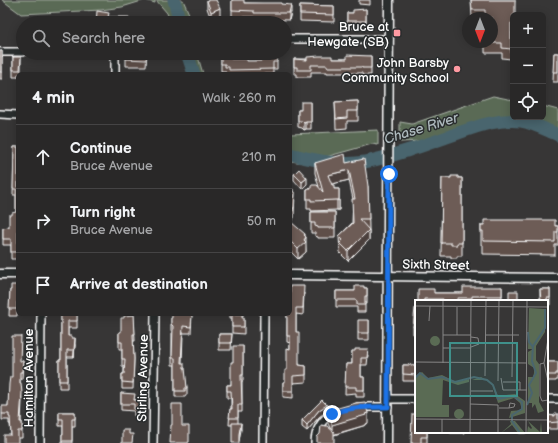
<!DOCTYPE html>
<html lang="en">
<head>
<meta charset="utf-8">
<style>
	:root { --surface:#292828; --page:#313030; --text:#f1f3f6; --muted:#a5a6a8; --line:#454445 }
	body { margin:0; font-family:"Balsamiq Sans",sans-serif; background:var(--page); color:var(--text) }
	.controls { position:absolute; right:12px; top:12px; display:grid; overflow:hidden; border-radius:6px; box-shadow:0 2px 10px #0003 }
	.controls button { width:36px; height:36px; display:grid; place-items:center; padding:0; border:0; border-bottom:1px solid var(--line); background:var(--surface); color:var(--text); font:20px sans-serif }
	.compass { position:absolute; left:462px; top:12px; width:36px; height:36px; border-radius:50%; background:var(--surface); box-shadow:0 2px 10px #0003; rotate:180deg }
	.stop { position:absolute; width:12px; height:12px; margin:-9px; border:3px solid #1a73e8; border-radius:50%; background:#fff }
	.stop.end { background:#1a73e8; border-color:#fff; box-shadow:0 1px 4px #0008 }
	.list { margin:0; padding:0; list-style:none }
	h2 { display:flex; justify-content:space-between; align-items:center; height:52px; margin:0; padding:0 16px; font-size:17px }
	h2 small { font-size:13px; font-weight:400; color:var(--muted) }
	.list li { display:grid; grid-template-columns:26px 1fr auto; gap:12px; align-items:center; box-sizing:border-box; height:64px; padding:0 16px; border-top:1px solid var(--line) }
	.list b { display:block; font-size:15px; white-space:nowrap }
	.list p { margin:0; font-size:13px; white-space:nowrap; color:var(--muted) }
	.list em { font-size:13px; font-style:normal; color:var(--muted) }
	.icon { flex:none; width:22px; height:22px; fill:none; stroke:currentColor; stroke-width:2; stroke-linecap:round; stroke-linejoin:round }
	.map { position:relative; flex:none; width:558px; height:443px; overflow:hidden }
	.search { position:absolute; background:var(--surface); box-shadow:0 2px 10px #0003; left:16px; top:16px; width:276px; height:44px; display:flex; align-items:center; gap:10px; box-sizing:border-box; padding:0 14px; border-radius:22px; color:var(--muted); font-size:15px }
	.panel { position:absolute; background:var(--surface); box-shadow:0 2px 10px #0003; left:16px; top:72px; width:276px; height:244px; border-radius:6px }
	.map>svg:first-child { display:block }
	.green { fill:#5a6b54; stroke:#acb5aa }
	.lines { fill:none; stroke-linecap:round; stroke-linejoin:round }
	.river { stroke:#4a656e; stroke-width:13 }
	.minor-casing { stroke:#fff; stroke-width:10 }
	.tertiary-casing { stroke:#fff; stroke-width:11 }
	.minor { stroke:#2a2d2e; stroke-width:7 }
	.tertiary { stroke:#2a2d2e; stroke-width:8 }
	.wall { fill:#5e4f4a; stroke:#fff }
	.shaded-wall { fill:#4c403c; stroke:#fff }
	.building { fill:#6d5c56; stroke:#fff }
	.route { stroke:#1a73e8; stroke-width:5 }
	.poi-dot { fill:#ff9aa2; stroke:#2a2d2e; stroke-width:1.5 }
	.labels { text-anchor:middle; stroke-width:3; stroke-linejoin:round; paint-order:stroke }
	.poi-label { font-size:13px; fill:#fff; stroke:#2a2d2e; text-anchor:end }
	.street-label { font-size:13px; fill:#fff; stroke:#2a2d2e }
	.water-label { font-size:14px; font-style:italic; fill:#aebabe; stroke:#2a2d2e }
	.inset-river { fill:none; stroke:#4a656e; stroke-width:2 }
	.inset-road { fill:none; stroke:#878686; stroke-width:1 }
	.view { fill:#3f918b; fill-opacity:0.15; stroke:#3f918b; stroke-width:2 }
	.inset-edge { fill:none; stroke:#fff; stroke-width:2 }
</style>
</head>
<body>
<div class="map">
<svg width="558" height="443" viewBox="0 0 558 443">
	<rect width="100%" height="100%" fill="#373636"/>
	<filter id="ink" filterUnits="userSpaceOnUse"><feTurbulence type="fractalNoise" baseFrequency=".025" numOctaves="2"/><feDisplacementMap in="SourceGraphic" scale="8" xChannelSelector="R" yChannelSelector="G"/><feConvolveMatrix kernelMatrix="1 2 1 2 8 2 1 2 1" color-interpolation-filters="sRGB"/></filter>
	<g filter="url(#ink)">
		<path class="green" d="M 2,0 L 155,0 L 155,3 L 145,0 L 122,7 L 101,10 L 21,14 Z
			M 156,0 L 183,0 L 193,23 L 171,23 L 167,13 Z
			M 183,53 L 197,53 L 203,74 L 189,74 Z
			M 493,96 L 513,100 L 513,117 L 543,117 L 543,106 L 558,110 L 558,139 L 543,130 L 530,125 L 491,119 L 469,124 L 442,138 L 421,141 L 400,142 L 400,122 L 412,124 Z
			M 378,130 L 378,145 L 372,144 L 304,163 L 290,161 L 290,134 Z"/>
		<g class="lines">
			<path class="river" d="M 174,0 L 177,11 L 179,23
				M 187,53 L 194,74
				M 290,154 C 312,160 343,166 365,162 C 394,156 422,146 450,136 C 473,128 496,118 521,121 C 534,123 546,130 558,135"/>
			<defs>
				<path id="minor" d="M 285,39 L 389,39
					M 0,52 L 23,52
					M 115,74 L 115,53
					M 0,114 L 18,115
					M 387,399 L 416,399
					M 547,399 L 558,399
					M 358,407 L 388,407
					M 40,443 L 41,314
					M 153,443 L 155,314
					M 263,443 L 264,314
					M 315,443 C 315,429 323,417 336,412"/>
				<path id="tertiary" d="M 0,274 L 18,274
					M 290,275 L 558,278
					M 387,443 L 389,0"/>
			</defs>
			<use href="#minor" class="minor-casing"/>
			<use href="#tertiary" class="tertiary-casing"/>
			<use href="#minor" class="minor"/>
			<use href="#tertiary" class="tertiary"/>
		</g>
		<path class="wall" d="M 232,0 L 244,3 L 281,4 L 291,12 L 289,20 L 254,19 L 254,17 L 232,17 Z
			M 359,0 L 370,0 L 370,5 L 359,4 Z
			M 471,0 L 515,0 L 513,15 L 513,33 L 511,33 L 511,59 L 502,58 L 502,53 L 485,53 L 485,42 L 492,18 L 472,18 Z
			M 207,1 L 220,15 L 211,19 L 207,8 Z
			M 300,5 L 334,6 L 334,22 L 300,21 Z
			M 366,9 L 366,28 L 347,28 L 347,13 L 353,13 Z
			M 0,51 L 2,51 L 2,79 L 0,79 Z
			M 126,53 L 147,53 L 146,66 L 126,66 Z
			M 554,53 L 558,53 L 558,82 L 553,82 Z
			M 277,56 L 277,69 L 273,69 L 273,74 L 225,74 L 225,71 L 221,71 L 221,57 L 247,61 L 261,61 Z
			M 371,56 L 371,75 L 362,75 L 362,73 L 327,73 L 327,72 L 311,72 L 311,77 L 297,77 L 297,74 L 294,74 L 294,59 L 347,59 Z
			M 13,57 L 21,57 L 21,74 L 18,74 L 18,77 L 13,77 Z
			M 358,101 L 358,121 L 347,121 L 347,128 L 336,129 L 335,102 Z
			M 311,102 L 311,129 L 306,129 L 304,130 L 302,128 L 298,127 L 298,110 L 301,110 Z
			M 14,147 L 18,147 L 18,259 L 11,259 L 11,245 L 3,245 L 3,228 L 9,227 L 12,215 L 16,212 L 16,195 L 13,195 Z
			M 315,163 L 346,163 L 368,186 L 369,229 L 369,240 L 348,261 L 340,253 L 339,236 L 352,223 L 353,199 L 349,180 L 331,184 L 334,189 L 339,189 L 339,210 L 337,210 L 311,211 L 311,209 L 307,209 L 307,189 L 319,187 L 315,173 Z
			M 294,174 L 307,184 L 302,189 L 294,180 Z
			M 442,178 L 462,178 L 462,256 L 457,256 L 457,258 L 451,258 L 451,256 L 441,256 Z
			M 290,190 L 293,192 L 295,192 L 294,218 L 293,218 L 293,221 L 291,222 L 305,236 L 306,252 L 298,259 L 290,251 Z
			M 311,212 L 335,212 L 335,238 L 318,238 L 318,237 L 315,236 L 315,233 L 311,233 Z
			M 481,225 L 558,226 L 558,245 L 555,245 L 555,255 L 483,254 L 483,245 L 481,245 Z
			M 18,285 L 18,309 L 17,309 L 17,316 L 9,316 L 10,290 L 11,290 Z
			M 502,287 L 502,301 L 418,301 L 434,293 L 463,293 Z
			M 364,288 L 367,288 L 367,303 L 365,303 L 365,312 L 357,312 L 357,307 L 336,307 L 336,291 L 355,291 Z
			M 540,289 L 550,289 L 550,305 L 547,305 L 547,312 L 547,301 L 540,301 Z
			M 304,293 L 303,315 L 296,314 L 296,332 L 299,365 L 306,366 L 306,382 L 293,383 L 293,398 L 283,397 L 283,382 L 285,382 L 290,349 L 290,343 L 287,342 L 287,314 Z
			M 416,308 L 416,334 L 413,334 L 413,327 Z
			M 61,314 L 77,314 L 77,328 L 68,328 L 68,336 L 72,338 L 75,345 L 74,357 L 67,357 L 67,388 L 59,388 L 59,360 L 61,360 Z
			M 192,314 L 191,333 L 183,333 L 182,363 L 184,368 L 187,388 L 187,395 L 185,395 L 185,397 L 175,397 L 175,365 L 172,365 L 172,333 L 171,330 L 171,318 Z
			M 230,314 L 243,314 L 243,316 L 242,318 L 244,318 L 244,334 L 232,333 L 232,318 L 230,318 Z
			M 134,315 L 135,341 L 133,341 L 134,359 L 133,389 L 122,389 L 122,374 L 124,374 L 124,366 L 122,366 L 122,349 L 119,349 L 119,332 L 121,332 L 124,318 Z
			M 369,320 L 369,340 L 358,340 L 358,333 Z
			M 219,334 L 232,334 L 231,350 L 219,350 Z
			M 243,346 L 243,381 L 242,381 L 242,412 L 238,412 L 238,423 L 241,430 L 232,425 L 229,425 L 230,409 L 231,409 L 231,398 L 227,398 L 227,385 L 231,385 L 233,362 Z
			M 352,351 L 368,356 L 367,365 L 361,365 L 361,377 L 364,377 L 364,397 L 356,397 L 356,393 L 345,394 L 346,364 L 352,364 Z
			M 21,361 L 23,361 L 22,379 L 20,379 L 20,383 L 22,400 L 21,422 L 22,422 L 22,438 L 18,438 L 11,435 L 10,424 L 9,424 L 9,420 L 2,420 L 2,414 L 8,406 L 12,377 Z
			M 547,362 L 558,362 L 558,380 L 556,380 L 556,381 L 547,381 Z
			M 403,365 L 416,365 L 416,381 L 403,381 Z
			M 121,393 L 135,400 L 141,401 L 141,416 L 134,416 L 134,411 L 121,410 Z
			M 327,411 L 319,417 L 307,431 L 302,427 L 302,420 Z
			M 59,412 L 75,412 L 75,426 L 72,426 L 72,443 L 62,443 L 62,434 L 63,434 L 63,426 L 59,426 Z
			M 328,413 L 368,423 L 366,424 L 366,425 L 334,435 L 330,428 L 328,423 Z
			M 558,414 L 558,429 L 547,429 L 547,415 L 555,416 Z
			M 416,432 L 427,432 L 427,443 L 411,443 Z
			M 450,432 L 464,432 L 464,433 L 450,433 Z
			M 519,432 L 526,432 L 526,433 L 519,433 Z"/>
		<path class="shaded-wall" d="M 291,5 L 291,12 L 289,20 L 289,13 Z
			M 220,8 L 220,15 L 211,19 L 211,12 Z
			M 306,122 L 306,129 L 304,130 L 304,123 Z
			M 349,170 L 349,180 L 328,185 L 328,175 Z
			M 307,178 L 307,184 L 302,189 L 302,182 Z
			M 337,200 L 339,200 L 339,210 L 337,210 Z
			M 369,230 L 369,240 L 348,261 L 348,251 Z
			M 305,234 L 305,239 L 306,237 L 306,252 L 298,259 L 298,249 L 304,235 Z
			M 75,338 L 75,345 L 74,357 L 74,350 Z
			M 327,405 L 327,411 L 319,417 L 307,431 L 307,425 L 319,410 Z
			M 368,413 L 368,423 L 366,424 L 366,425 L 332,435 L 332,425 Z
			M 241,423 L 241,430 L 239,441 L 239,434 Z"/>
		<path class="building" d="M 209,0 L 216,0 L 220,8 L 211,12 L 207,1 Z
			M 232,0 L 244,0 L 244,3 L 281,3 L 281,4 L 291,5 L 289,13 L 254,13 L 254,11 L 232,10 Z
			M 471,0 L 515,0 L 515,15 L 513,15 L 513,23 L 511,23 L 511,49 L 502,48 L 502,43 L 485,43 L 485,42 L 492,42 L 492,18 L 485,18 L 485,10 L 472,10 Z
			M 300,5 L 334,6 L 334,15 L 300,14 Z
			M 366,9 L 366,21 L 347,21 L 347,13 L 353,13 L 353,10 Z
			M 97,11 L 109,13 L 108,17 L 129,17 L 129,23 L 96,23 Z
			M 0,51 L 2,51 L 2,72 L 0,72 Z
			M 126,53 L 147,53 L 146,60 L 126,59 Z
			M 554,53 L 558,53 L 558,72 L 553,72 Z
			M 347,55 L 371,56 L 371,68 L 362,68 L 362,67 L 327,67 L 327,65 L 311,65 L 311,70 L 297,70 L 297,67 L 294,67 L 294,59 L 307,60 L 307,57 L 319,56 L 332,56 L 332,59 L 347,59 Z
			M 277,56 L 277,62 L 273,62 L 273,69 L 229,70 L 229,67 L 225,67 L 225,64 L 221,64 L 221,57 L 231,57 L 231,59 L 247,59 L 247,61 L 261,61 L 261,57 Z
			M 13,57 L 21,57 L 20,70 L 13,70 Z
			M 358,101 L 358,111 L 347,111 L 347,118 L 336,119 L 335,102 Z
			M 301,102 L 311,102 L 311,122 L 306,122 L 304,123 L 302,121 L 298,121 L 298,110 L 301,110 Z
			M 14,147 L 18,147 L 18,252 L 11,252 L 11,239 L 3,239 L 3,228 L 9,227 L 9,215 L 12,215 L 12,213 L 16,212 L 16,189 L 13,189 Z
			M 345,154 L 346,163 L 364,159 L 368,186 L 369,219 L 359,219 L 369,230 L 348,251 L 340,243 L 343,240 L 339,236 L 353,223 L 352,199 L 355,199 L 349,170 L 328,175 L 332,185 L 334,185 L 334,189 L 339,189 L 339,200 L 337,200 L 311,201 L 311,199 L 307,199 L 307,189 L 311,189 L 311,185 L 317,185 L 323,192 L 315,163 Z
			M 299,169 L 307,178 L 302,182 L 294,174 Z
			M 451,176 L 458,176 L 458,178 L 462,178 L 462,243 L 457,243 L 457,245 L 451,245 L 451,243 L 441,243 L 442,178 L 451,178 Z
			M 293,189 L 293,192 L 295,192 L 294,208 L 293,208 L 293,211 L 290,212 L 290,213 L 290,190 Z
			M 311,212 L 335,212 L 335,228 L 318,228 L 318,227 L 315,226 L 315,223 L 311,223 Z
			M 290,215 L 291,222 L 305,234 L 304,235 L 306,237 L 304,240 L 306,242 L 298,249 L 290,241 Z
			M 484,220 L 555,220 L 555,226 L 558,226 L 558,232 L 555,232 L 555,242 L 483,241 L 483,231 L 481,231 L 481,225 L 484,225 Z
			M 11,285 L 18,285 L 18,302 L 17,302 L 17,309 L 9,309 L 10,290 L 11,290 Z
			M 290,286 L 304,286 L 303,308 L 296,308 L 296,332 L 299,332 L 299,365 L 306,366 L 306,375 L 293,376 L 293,391 L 283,391 L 283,382 L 285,382 L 285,370 L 287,370 L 287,348 L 290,349 L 290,336 L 287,336 L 287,314 L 290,314 Z
			M 355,286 L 364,286 L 364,288 L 367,288 L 367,296 L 365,296 L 365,305 L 357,305 L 357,301 L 355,300 L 336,300 L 336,291 L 355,291 Z
			M 463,287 L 502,287 L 502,296 L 472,296 L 472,298 L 458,298 L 458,301 L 443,301 L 443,299 L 424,299 L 424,301 L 418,301 L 418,289 L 434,289 L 434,293 L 463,293 Z
			M 540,289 L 550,289 L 550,298 L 547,298 L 547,305 L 547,301 L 541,301 Z
			M 509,291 L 518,291 L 518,301 L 509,301 Z
			M 415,308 L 416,308 L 416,327 L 413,327 Z
			M 61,314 L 77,314 L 77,321 L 68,321 L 68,336 L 72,336 L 72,338 L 75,338 L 74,350 L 67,350 L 67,381 L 59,381 L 59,360 L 61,360 Z
			M 172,314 L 192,314 L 191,327 L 183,326 L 181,363 L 184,363 L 184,368 L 185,368 L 187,388 L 185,388 L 185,391 L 175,391 L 175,358 L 172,358 L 173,326 L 171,324 L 171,318 L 172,318 Z
			M 232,314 L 242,314 L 242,318 L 244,318 L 244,327 L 232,327 Z
			M 134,315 L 135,334 L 133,334 L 134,359 L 133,383 L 122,382 L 122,374 L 124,374 L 125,359 L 122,359 L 122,342 L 119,342 L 119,332 L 121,332 L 121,318 L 124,318 L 124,316 Z
			M 358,320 L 369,320 L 369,333 L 358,333 Z
			M 219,334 L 232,334 L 231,343 L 219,343 Z
			M 12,336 L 21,336 L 20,361 L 23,361 L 22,372 L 20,372 L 20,383 L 21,383 L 22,393 L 20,422 L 22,422 L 22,431 L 18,431 L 18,443 L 4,443 L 4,435 L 11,435 L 10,417 L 9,417 L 9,414 L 2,414 L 2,406 L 8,406 L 9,384 L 10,377 L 12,377 Z
			M 233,346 L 243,346 L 243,375 L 241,375 L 242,405 L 238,405 L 238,418 L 229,418 L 230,409 L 232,409 L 231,391 L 227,391 L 227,385 L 231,385 L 231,362 L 233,362 Z
			M 355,349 L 368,349 L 367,358 L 361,358 L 361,377 L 364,377 L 364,390 L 356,390 L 356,387 L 345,387 L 346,364 L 352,364 L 352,351 L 355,351 Z
			M 547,362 L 558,362 L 558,373 L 556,373 L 556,375 L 547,375 Z
			M 403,365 L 416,365 L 416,375 L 403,374 Z
			M 121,393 L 135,394 L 134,400 L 141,401 L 141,409 L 134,409 L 134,404 L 121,404 Z
			M 322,400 L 327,405 L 319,410 L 307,425 L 302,420 Z
			M 365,402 L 368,413 L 365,414 L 366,415 L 332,425 L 328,413 L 331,410 L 356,403 Z
			M 172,404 L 182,404 L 182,426 L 189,426 L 189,442 L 187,443 L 170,443 L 171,425 L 172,425 Z
			M 59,412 L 75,412 L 75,419 L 72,419 L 72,441 L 62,441 L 62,434 L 63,434 L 63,419 L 59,419 Z
			M 412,414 L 416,414 L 416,432 L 427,432 L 427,437 L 421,437 L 421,443 L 411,443 Z
			M 555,414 L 558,414 L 558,422 L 547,423 L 547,415 L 555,416 Z
			M 232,423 L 241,423 L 239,434 L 239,443 L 232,443 Z
			M 321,425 L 327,426 L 334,432 L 334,443 L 317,443 L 317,437 L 320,434 Z
			M 122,430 L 129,430 L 129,434 L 133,434 L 132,443 L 122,443 Z"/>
	</g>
	<g class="lines" filter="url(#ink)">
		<path class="route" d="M 332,414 C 351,406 368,407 388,407 L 389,174"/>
	</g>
	<g class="poi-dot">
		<rect x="393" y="29" width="8" height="8" rx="2"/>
		<circle cx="457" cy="69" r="4"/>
	</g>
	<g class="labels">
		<g class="poi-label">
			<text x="389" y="31">Bruce at<tspan x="389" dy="15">Hewgate (SB)</tspan></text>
			<text x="449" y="67">John Barsby<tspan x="449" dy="15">Community School</tspan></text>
		</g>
		<g class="street-label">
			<text transform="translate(436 264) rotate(1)" y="5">Sixth Street</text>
			<text transform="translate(28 378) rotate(-90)" y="5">Hamilton Avenue</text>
			<text transform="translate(142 378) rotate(-89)" y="5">Stirling Avenue</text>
		</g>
		<g class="water-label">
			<text transform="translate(421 128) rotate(-17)" y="5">Chase River</text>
		</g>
	</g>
	<g transform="translate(415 300)">
		<rect width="133" height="133" fill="#373636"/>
		<path d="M 114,8 L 129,9 L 130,14 L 130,32 L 121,46 L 121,60 L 124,64 L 124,102 L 129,111 L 123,113 L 120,104 L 117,108 L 117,103 L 113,103 L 113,77 L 118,77 L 119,73 L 119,68 L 113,64 L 113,52 L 118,49 L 113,49 ZM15 41a5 5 0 1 1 10 0a5 5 0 1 1-10 0ZM 7,72 L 13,78 L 27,75 L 41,82 L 54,79 L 54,82 L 43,85 L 28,80 L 27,105 L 34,105 L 34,117 L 0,117 L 1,76 ZM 66,77 L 77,83 L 83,96 L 100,94 L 110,101 L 110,113 L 94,118 L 96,111 L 107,110 L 105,103 L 99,98 L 83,103 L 77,84 L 71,80 L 57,80 ZM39 114a5 5 0 1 1 10 0a5 5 0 1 1-10 0ZM 95,121 L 100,121 L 110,133 L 103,133 L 97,125 L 86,133 L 96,124 ZM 113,121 L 125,132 L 126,122 L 127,133 L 112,133 L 113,126 L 116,129 L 117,128 Z" fill="#5a6b54"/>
		<path class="inset-river" d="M 113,32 L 114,42 L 118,47M 0,78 L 5,73 L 13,79 L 27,77 L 40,82 L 59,77 L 72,80 L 78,85 L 83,99 L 98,96 L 107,102 L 107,109 L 97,115 L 97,121 L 105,133M 112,105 L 117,93 L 114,85 L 121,73 L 117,61 L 118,46 L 130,28 L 130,9"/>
		<path class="inset-road" d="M 0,6 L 133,7M 42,7 L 42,35M 14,21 L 15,6M 28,35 L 56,35M 71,35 L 104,35M 133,39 L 129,63 L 133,81M 56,47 L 64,44 L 63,38 L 56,37M 28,48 L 56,48M 0,62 L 112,63M 28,63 L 28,0M 129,63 L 125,64 L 125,96 L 127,101 L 133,100M 70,76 L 71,0M 97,77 L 98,0M 86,78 L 88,90 L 112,90M 83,81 L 84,0M 88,82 L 105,82 L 105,90M 56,91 L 78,91M 55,104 L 83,105 L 83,133M 84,108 L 94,108 L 99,107 L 100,104 L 95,103 L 94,108M 0,119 L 133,120M 27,119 L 27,133M 55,133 L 56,0M 111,133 L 112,0"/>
		<path class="view" d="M 35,43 L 102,43 L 102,96 L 35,96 Z"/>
		<rect width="133" height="133" class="inset-edge"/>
	</g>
</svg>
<div class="controls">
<button>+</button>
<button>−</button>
<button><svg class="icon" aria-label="locate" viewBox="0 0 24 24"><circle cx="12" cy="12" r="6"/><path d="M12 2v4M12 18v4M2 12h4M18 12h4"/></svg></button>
</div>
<svg class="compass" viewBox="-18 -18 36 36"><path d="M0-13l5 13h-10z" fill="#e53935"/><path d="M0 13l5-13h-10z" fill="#a5a6a8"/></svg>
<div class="stop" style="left:389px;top:174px"></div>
<div class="stop end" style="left:332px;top:414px"></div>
<div class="search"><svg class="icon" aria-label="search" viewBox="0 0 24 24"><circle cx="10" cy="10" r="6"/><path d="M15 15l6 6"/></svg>Search here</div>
<section class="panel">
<h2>4 min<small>Walk · 260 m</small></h2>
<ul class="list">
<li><svg class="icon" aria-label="ahead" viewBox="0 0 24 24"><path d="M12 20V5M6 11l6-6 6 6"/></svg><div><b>Continue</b><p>Bruce Avenue</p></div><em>210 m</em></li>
<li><svg class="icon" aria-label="right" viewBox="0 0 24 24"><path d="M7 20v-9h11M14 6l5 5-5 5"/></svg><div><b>Turn right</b><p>Bruce Avenue</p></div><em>50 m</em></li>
<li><svg class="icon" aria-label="arrive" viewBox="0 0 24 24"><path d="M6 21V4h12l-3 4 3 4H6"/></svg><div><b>Arrive at destination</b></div></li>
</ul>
</section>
</div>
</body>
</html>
